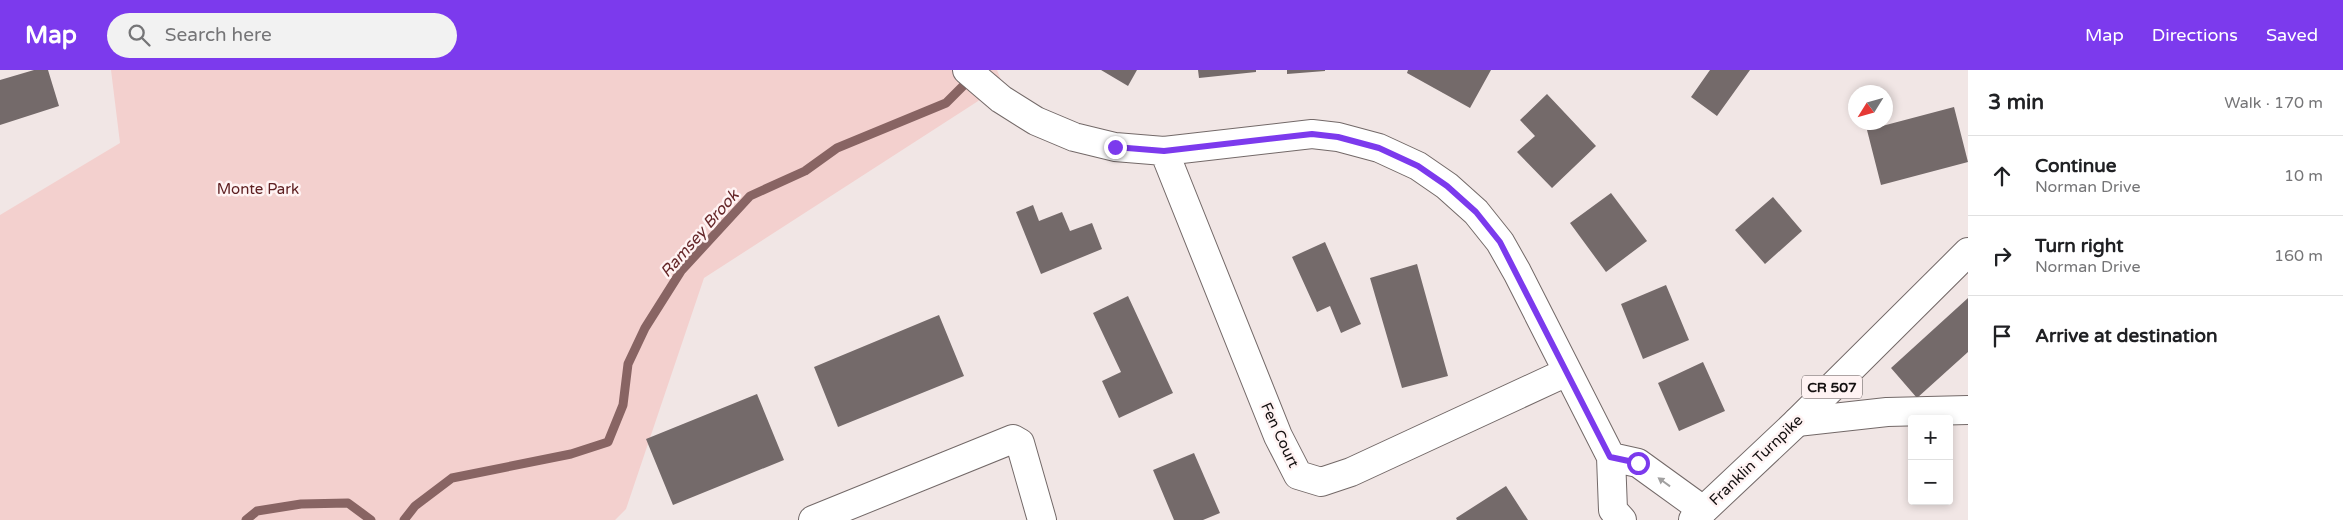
<!DOCTYPE html>
<html lang="en">
<head>
<meta charset="utf-8">
<style>
	:root { --surface:#fff; --page:#f2f2f2; --text:#202124; --muted:#757577; --line:#e0e0e0; --accent:#7c3aed }
	body { margin:0; font-family:"Varela Round",sans-serif; background:var(--page); color:var(--text) }
	.controls { position:absolute; right:15px; bottom:15px; display:grid; overflow:hidden; border-radius:5px; box-shadow:0 2px 8px #0003 }
	.controls button { width:45px; height:45px; display:grid; place-items:center; padding:0; border:0; border-bottom:1px solid var(--line); background:var(--surface); color:var(--text); font:25px sans-serif }
	.compass { position:absolute; left:1848px; top:15px; width:45px; height:45px; border-radius:50%; background:var(--surface); box-shadow:0 2px 8px #0003; rotate:233deg }
	.stop { position:absolute; width:15px; height:15px; margin:-11px; border:4px solid #7c3aed; border-radius:50%; background:#fff }
	.stop.end { background:#7c3aed; border-color:#fff; box-shadow:0 1px 5px #0008 }
	.list { margin:0; padding:0; list-style:none }
	h2 { display:flex; justify-content:space-between; align-items:center; height:65px; margin:0; padding:0 20px; font-size:21px }
	h2 small { font-size:16px; font-weight:400; color:var(--muted) }
	.list li { display:grid; grid-template-columns:32px 1fr auto; gap:15px; align-items:center; box-sizing:border-box; height:80px; padding:0 20px; border-top:1px solid var(--line) }
	.list b { display:block; font-size:19px; white-space:nowrap }
	.list p { margin:0; font-size:16px; white-space:nowrap; color:var(--muted) }
	.list em { font-size:16px; font-style:normal; color:var(--muted) }
	.icon { flex:none; width:28px; height:28px; fill:none; stroke:currentColor; stroke-width:2; stroke-linecap:round; stroke-linejoin:round }
	.map { position:relative; flex:none; width:1968px; height:450px; overflow:hidden }
	header { display:flex; align-items:center; gap:30px; box-sizing:border-box; height:70px; padding:0 25px; background:var(--accent); color:#fff }
	header strong { font-size:24px }
	nav { display:flex; gap:28px; margin-inline-start:auto; font-size:18px }
	.search { width:350px; height:45px; background:var(--page); display:flex; align-items:center; gap:12px; box-sizing:border-box; padding:0 18px; border-radius:28px; color:var(--muted); font-size:19px }
	main { display:flex }
	aside { flex:1; background:var(--surface) }
	.map>svg:first-child { display:block }
	.green { fill:#f3d0ce }
	.lines { fill:none; stroke-linecap:round; stroke-linejoin:round }
	.stream { stroke:#886463; stroke-width:9 }
	.building { fill:#746a6a }
	.minor-casing { stroke:#736968; stroke-width:30 }
	.major-casing { stroke:#736968; stroke-width:30 }
	.minor { stroke:#fff; stroke-width:28 }
	.major { stroke:#fff; stroke-width:28 }
	.oneway { fill:#a1a0a0 }
	.route { stroke:#7c3aed; stroke-width:6 }
	.labels { text-anchor:middle; stroke-width:5; stroke-linejoin:round; paint-order:stroke }
	.shield { fill:#fff3f3; stroke:#5b5555; stroke-width:1 }
	.shield-label { font-size:14px; font-weight:bold; fill:#151111 }
	.park-label { font-size:15px; fill:#5e2022; stroke:#fff3f3 }
	.street-label { font-size:15px; fill:#151111; stroke:#fff3f3 }
	.water-label { font-size:16px; font-style:italic; fill:#662729; stroke:#fff3f3 }
</style>
</head>
<body>
<header>
<strong>Map</strong>
<div class="search"><svg class="icon" aria-label="search" viewBox="0 0 24 24"><circle cx="10" cy="10" r="6"/><path d="M15 15l6 6"/></svg>Search here</div>
<nav><a>Map</a><a>Directions</a><a>Saved</a></nav>
</header>
<main>
<div class="map">
<svg width="1968" height="450" viewBox="0 0 1968 450">
	<rect width="100%" height="100%" fill="#f1e6e5"/>
	<path class="green" d="M 111,0 L 997,0 L 1003,15 L 704,208 L 626,439 L 615,450 L 0,450 L 0,145 L 120,73 Z"/>
	<g class="lines">
		<path class="stream" d="M 246,450 L 257,441 L 301,434 L 348,433 L 371,450
			M 404,450 L 415,436 L 452,408 L 571,384 L 608,372 L 623,335 L 628,294 L 645,258 L 681,201 L 750,126 L 805,101 L 837,78 L 946,33 L 963,16"/>
	</g>
	<path class="building" d="M 34,0 L 48,0 L 59,36 L 0,55 L 0,10 Z
		M 1101,0 L 1137,0 L 1128,16 Z
		M 1198,0 L 1256,0 L 1256,2 L 1199,8 Z
		M 1287,0 L 1325,0 L 1325,1 L 1287,4 Z
		M 1408,0 L 1491,0 L 1470,38 L 1407,3 Z
		M 1710,0 L 1750,0 L 1717,46 L 1691,27 Z
		M 1547,24 L 1596,76 L 1552,118 L 1517,82 L 1535,66 L 1520,50 Z
		M 1954,37 L 1968,92 L 1881,115 L 1867,60 Z
		M 1611,123 L 1647,171 L 1606,202 L 1570,153 Z
		M 1773,127 L 1802,161 L 1765,194 L 1735,160 Z
		M 1033,135 L 1039,151 L 1062,142 L 1070,161 L 1092,153 L 1102,179 L 1041,204 L 1016,142 Z
		M 1325,172 L 1361,254 L 1341,263 L 1330,236 L 1317,242 L 1292,187 Z
		M 1417,194 L 1448,306 L 1402,318 L 1370,208 Z
		M 1666,215 L 1689,270 L 1643,289 L 1621,234 Z
		M 1128,226 L 1173,323 L 1119,348 L 1102,311 L 1121,302 L 1093,243 Z
		M 1968,228 L 1968,282 L 1917,328 L 1891,298 Z
		M 939,245 L 964,306 L 838,357 L 814,297 Z
		M 1703,292 L 1725,341 L 1679,361 L 1658,313 Z
		M 757,324 L 784,390 L 673,435 L 646,369 Z
		M 1194,383 L 1220,443 L 1203,450 L 1174,450 L 1153,400 Z
		M 1506,416 L 1528,450 L 1457,450 L 1456,448 Z"/>
	<g class="lines">
		<defs>
			<path id="minor" d="M 967,0 L 1001,29 L 1036,51 L 1074,67 L 1115,77 L 1164,81 L 1312,64 L 1338,67 L 1379,78 L 1418,96 L 1447,116 L 1476,142 L 1500,172 L 1517,202 L 1611,387 L 1613,440 L 1622,450
				M 1164,81 L 1278,366 L 1298,405 L 1321,412 L 1351,402 L 1567,302
				M 1797,352 L 1887,342 L 1968,340
				M 1611,387 L 1638,393 L 1703,440
				M 813,450 L 1013,369 L 1020,373 L 1042,450"/>
			<path id="major" d="M 1693,450 L 1797,352 L 1968,182"/>
		</defs>
		<use href="#minor" class="minor-casing"/>
		<use href="#major" class="major-casing"/>
		<use href="#minor" class="minor"/>
		<use href="#major" class="major"/>
	</g>
	<defs><path id="oneway-solid" d="M-6-.8H1V-3.2L6.5 0L1 3.2V.8H-6Z" transform="scale(1.25)"/></defs>
	<use class="oneway" href="#oneway-solid" transform="translate(1664 412) rotate(-144)"/>
	<g class="lines">
		<path class="route" d="M 1115,77 L 1164,81 L 1312,64 L 1338,67 L 1379,78 L 1418,96 L 1447,116 L 1476,142 L 1500,172 L 1610,387 L 1638,393"/>
	</g>
	<g class="labels">
		<rect class="shield" x="1802" y="305.5" width="60" height="23" rx="4"/>
		<g class="shield-label">
			<text x="1832" y="322">CR 507</text>
		</g>
		<g class="park-label">
			<text x="258" y="124">Monte Park</text>
		</g>
		<g class="street-label">
			<text transform="translate(1280 365) rotate(65)" y="5">Fen Court</text>
			<text transform="translate(1756 390) rotate(-44)" y="5">Franklin Turnpike</text>
		</g>
		<g class="water-label">
			<text transform="translate(699 163) rotate(-49)" y="6">Ramsey Brook</text>
		</g>
	</g>
</svg>
<div class="controls">
<button>+</button>
<button>−</button>
</div>
<svg class="compass" viewBox="-18 -18 36 36"><path d="M0-13l5 13h-10z" fill="#e53935"/><path d="M0 13l5-13h-10z" fill="#757577"/></svg>
<div class="stop" style="left:1638px;top:393px"></div>
<div class="stop end" style="left:1115px;top:77px"></div>
</div>
<aside>
<h2>3 min<small>Walk · 170 m</small></h2>
<ul class="list">
<li><svg class="icon" aria-label="ahead" viewBox="0 0 24 24"><path d="M12 20V5M6 11l6-6 6 6"/></svg><div><b>Continue</b><p>Norman Drive</p></div><em>10 m</em></li>
<li><svg class="icon" aria-label="right" viewBox="0 0 24 24"><path d="M7 20v-9h11M14 6l5 5-5 5"/></svg><div><b>Turn right</b><p>Norman Drive</p></div><em>160 m</em></li>
<li><svg class="icon" aria-label="arrive" viewBox="0 0 24 24"><path d="M6 21V4h12l-3 4 3 4H6"/></svg><div><b>Arrive at destination</b></div></li>
</ul>
</aside>
</main>
</body>
</html>
